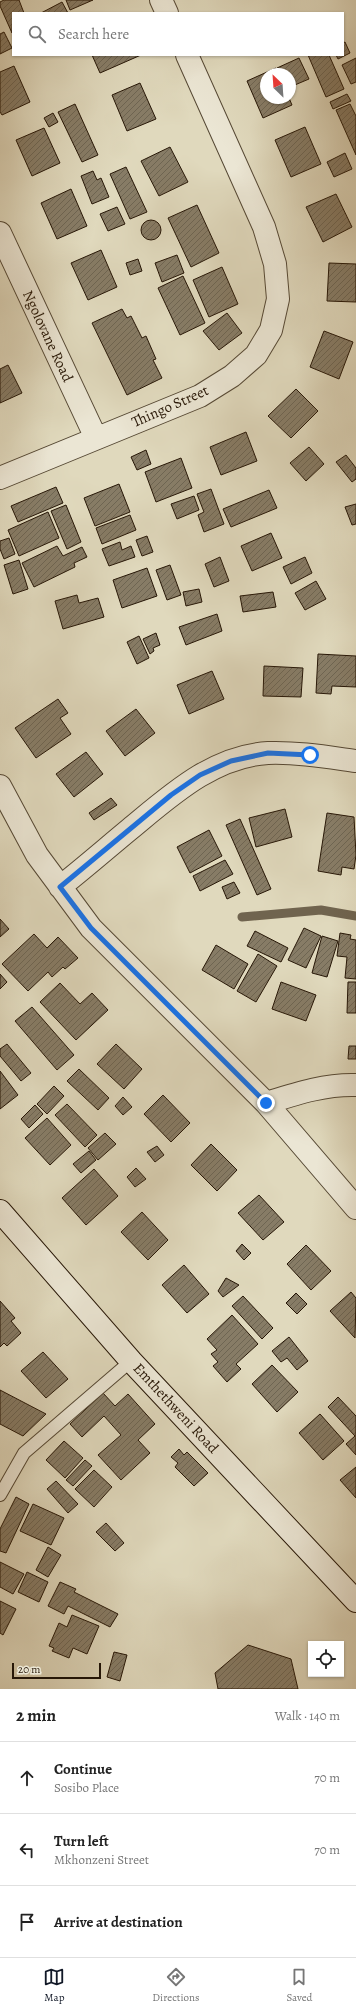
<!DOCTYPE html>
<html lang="en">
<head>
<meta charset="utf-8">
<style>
	:root { --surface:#fff; --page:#f2f2f2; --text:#222; --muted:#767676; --line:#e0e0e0; --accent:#111827 }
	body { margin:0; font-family:Alegreya,serif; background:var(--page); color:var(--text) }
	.controls { position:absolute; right:12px; bottom:12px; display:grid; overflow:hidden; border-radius:0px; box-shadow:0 1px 3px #0004 }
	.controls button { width:36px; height:36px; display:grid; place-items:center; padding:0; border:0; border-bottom:1px solid var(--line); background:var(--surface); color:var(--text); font:20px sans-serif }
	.compass { position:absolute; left:260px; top:68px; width:36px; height:36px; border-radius:50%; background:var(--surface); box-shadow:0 1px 3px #0004; rotate:335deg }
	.scale { position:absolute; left:12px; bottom:10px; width:89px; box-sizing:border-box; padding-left:4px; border:2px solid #271707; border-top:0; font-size:11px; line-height:14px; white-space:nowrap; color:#271707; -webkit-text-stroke:3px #ebe6d4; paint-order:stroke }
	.stop { position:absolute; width:12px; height:12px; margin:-9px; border:3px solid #1a73e8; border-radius:50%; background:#fff }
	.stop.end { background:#1a73e8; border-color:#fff; box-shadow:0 1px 4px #0008 }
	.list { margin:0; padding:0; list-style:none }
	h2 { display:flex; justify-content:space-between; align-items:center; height:52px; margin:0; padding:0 16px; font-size:17px }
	h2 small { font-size:13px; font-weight:400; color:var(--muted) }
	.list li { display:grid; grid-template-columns:26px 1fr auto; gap:12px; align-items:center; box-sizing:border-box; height:72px; padding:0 16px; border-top:1px solid var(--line) }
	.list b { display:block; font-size:15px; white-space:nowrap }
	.list p { margin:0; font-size:13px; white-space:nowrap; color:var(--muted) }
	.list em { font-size:13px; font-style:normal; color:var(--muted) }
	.icon { flex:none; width:22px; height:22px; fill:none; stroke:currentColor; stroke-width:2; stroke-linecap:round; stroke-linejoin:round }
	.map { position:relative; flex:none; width:356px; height:1689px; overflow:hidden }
	.search { position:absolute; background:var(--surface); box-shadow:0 1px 3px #0004; left:12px; right:12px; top:12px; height:44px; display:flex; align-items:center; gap:10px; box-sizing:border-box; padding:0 14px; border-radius:0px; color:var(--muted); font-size:15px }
	.sheet { height:268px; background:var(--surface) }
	nav { display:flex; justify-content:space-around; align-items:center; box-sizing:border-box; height:56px; border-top:1px solid var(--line); background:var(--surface); font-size:11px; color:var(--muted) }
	nav a { display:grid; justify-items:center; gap:2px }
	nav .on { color:var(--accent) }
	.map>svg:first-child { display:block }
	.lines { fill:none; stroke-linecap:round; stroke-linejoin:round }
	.stream { stroke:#70644f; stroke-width:9 }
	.building { fill:url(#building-hatch); stroke:#271707 }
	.lane-casing { stroke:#554834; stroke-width:14 }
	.street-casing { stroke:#554834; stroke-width:24 }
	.secondary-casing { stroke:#271707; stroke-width:24 }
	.lane { stroke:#ebe6d4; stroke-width:12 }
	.street { stroke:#ebe6d4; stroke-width:22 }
	.secondary { stroke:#ebe6d4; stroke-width:22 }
	.route { stroke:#1a73e8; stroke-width:5 }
	.labels { text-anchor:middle; stroke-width:3.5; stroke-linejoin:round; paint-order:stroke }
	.street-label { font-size:15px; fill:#271707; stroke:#ebe6d4 }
</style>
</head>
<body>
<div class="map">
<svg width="356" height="1689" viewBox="0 0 356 1689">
	<defs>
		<pattern id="building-hatch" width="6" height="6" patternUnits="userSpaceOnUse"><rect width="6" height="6" fill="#877c66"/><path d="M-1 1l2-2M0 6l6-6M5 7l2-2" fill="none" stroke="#6e6552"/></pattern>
	</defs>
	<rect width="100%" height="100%" fill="#e0d9bd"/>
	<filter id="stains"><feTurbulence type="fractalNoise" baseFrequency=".005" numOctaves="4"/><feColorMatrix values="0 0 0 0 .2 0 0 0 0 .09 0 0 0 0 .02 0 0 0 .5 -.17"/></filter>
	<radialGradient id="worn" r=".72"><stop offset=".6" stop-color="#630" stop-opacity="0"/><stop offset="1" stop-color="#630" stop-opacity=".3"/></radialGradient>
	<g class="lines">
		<path class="stream" d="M 242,917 L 321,910 L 356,916"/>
	</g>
	<path class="building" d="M 4,0 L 19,0 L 24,13 L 13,13 L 12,33 L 0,6 L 0,2 Z
		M 66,0 L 93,0 L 70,10 Z
		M 62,2 L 68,13 L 41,13 Z
		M 4,32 L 12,48 L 0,54 L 0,34 Z
		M 345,42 L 350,53 L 338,59 L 336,55 L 343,55 L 343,43 Z
		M 92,55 L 141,55 L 100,73 Z
		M 308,55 L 329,55 L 344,89 L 326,97 Z
		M 299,58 L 309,79 L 290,87 L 290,74 L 280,74 L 277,68 Z
		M 356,58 L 356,82 L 351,84 L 342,65 Z
		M 14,66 L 30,102 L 2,115 L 0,112 L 0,72 Z
		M 276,68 L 279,74 L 266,74 L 266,98 L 289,98 L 292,105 L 263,118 L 247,81 Z
		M 140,83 L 156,119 L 127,131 L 112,95 Z
		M 347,94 L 351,101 L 333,109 L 330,102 Z
		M 75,104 L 98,155 L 82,162 L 58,112 Z
		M 350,104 L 356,116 L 356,155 L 336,110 Z
		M 53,113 L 58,122 L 49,127 L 44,118 Z
		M 305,127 L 321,164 L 291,177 L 275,140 Z
		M 44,128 L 60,163 L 32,176 L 16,140 Z
		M 170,147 L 188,182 L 159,196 L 141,161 Z
		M 345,153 L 352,169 L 334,177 L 327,162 Z
		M 126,167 L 147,212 L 130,219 L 110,174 Z
		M 93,171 L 97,180 L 101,178 L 109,197 L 92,204 L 81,176 Z
		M 71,189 L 87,226 L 57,239 L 41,203 Z
		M 336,194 L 352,227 L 323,242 L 306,207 Z
		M 197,205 L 219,253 L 191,267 L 168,218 Z
		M 117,207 L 125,224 L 108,231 L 100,214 Z
		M141 230a10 10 0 1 1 20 0a10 10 0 1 1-20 0Z
		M 101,250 L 117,287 L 88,300 L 71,263 Z
		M 177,255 L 184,273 L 162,282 L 155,263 Z
		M 138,259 L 142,271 L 130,275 L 126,263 Z
		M 329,263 L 356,264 L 356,302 L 327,301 Z
		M 222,267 L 238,304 L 209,317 L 193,280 Z
		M 183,276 L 205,323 L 180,335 L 158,288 Z
		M 122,309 L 127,318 L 131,316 L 142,338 L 146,336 L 156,359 L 153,360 L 162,378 L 127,395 L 92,323 Z
		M 227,313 L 242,333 L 219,350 L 203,331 Z
		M 324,331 L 353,342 L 339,379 L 310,367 Z
		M 8,365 L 22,393 L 0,403 L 0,369 Z
		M 296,389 L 318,411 L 291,438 L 268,416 Z
		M 246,432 L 257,461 L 221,475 L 210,447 Z
		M 309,447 L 324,464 L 306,481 L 290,463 Z
		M 146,450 L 151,464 L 137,470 L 131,457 Z
		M 346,455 L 356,468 L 356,479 L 352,482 L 336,462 Z
		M 181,458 L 192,488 L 156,502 L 145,472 Z
		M 119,484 L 130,512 L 95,526 L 84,498 Z
		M 56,487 L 63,503 L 18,522 L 11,506 Z
		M 211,489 L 224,524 L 204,532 L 198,515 L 204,512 L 197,494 Z
		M 269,490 L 277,508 L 231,527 L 223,509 Z
		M 194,496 L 199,510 L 177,519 L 171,504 Z
		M 356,504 L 356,524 L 352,525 L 345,507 Z
		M 66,505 L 81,542 L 67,549 L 51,511 Z
		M 48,512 L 59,538 L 19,556 L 8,530 Z
		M 130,515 L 136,530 L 102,544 L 96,528 Z
		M 271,533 L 282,558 L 252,571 L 241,546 Z
		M 147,536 L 153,552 L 142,556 L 136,540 Z
		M 9,538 L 15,554 L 4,559 L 0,549 L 0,541 Z
		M 120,542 L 122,550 L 131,546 L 135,557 L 109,566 L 102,549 Z
		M 57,546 L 63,556 L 82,547 L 87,557 L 74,563 L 75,567 L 34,587 L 22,563 Z
		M 220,557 L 229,581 L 214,587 L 205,564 Z
		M 305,557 L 312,573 L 291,584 L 283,567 Z
		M 19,560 L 28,589 L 13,594 L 4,565 Z
		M 170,565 L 181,595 L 167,600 L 156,570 Z
		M 147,568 L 157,596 L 122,608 L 113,580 Z
		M 316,581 L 326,599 L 305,610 L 295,593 Z
		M 199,589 L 202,602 L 186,606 L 183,592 Z
		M 273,592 L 276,607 L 243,612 L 240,596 Z
		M 77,595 L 79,603 L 98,598 L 104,617 L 63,629 L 55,601 Z
		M 217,614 L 222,631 L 186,645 L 179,627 Z
		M 156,633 L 160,645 L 153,648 L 154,651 L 150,654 L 143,639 Z
		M 139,636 L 149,658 L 137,664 L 127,642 Z
		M 318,654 L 356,656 L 356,687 L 332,686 L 331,694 L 316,693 Z
		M 264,666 L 303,668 L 301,697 L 263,696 Z
		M 212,671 L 224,699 L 189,714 L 177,685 Z
		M 58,699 L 68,713 L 60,718 L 71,734 L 36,758 L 15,728 Z
		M 136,709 L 155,733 L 125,756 L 106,731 Z
		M 86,752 L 103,774 L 74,797 L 56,774 Z
		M 111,798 L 117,805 L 94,820 L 89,813 Z
		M 285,809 L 292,837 L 256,847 L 249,818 Z
		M 327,813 L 354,817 L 356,855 L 354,869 L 342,867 L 341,875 L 318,871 Z
		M 240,819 L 271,889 L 257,895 L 226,825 Z
		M 209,830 L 222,856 L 190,873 L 177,847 Z
		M 225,860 L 233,874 L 200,891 L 193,876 Z
		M 234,882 L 240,893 L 227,899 L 222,887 Z
		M 0,919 L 9,929 L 0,937 Z
		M 304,928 L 321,936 L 306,968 L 288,960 Z
		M 255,931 L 288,948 L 281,962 L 247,946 Z
		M 340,933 L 351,935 L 350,939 L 356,940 L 356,979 L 345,978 L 347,957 L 337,956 Z
		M 34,934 L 47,948 L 58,937 L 78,958 L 65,969 L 63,967 L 52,977 L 48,972 L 28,991 L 2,964 Z
		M 322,936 L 338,941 L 327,977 L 312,973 Z
		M 216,945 L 248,964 L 234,989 L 202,970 Z
		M 258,954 L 277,966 L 256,1002 L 237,991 Z
		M 0,974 L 7,982 L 0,989 Z
		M 281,982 L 316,995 L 306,1021 L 272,1009 Z
		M 348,982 L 356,982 L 356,1013 L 347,1013 Z
		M 60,983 L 80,1004 L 92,993 L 108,1010 L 76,1040 L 40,1002 Z
		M 32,1007 L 74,1055 L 57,1070 L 15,1021 Z
		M 7,1044 L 31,1073 L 21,1081 L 0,1056 L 0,1049 Z
		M 116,1044 L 142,1069 L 124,1089 L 97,1064 Z
		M 349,1046 L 356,1046 L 356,1059 L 348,1059 Z
		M 79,1069 L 109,1098 L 98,1110 L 67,1081 Z
		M 0,1071 L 18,1095 L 0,1109 Z
		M 54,1086 L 64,1096 L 47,1114 L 37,1104 Z
		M 163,1095 L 190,1123 L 171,1142 L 144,1114 Z
		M 123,1097 L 132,1107 L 123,1115 L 115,1106 Z
		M 67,1104 L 97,1135 L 85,1147 L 55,1115 Z
		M 35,1105 L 43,1114 L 29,1128 L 21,1119 Z
		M 47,1118 L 71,1145 L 50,1165 L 25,1138 Z
		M 105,1133 L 116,1144 L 98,1160 L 88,1148 Z
		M 211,1144 L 237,1170 L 217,1191 L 191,1165 Z
		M 157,1146 L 164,1155 L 155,1162 L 147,1152 Z
		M 89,1151 L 96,1160 L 81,1173 L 73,1164 Z
		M 136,1168 L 146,1179 L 135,1187 L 127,1177 Z
		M 94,1169 L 118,1196 L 86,1225 L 62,1198 Z
		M 259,1195 L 284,1222 L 263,1240 L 238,1213 Z
		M 142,1212 L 168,1240 L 148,1260 L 121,1232 Z
		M 242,1244 L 251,1253 L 244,1260 L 236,1251 Z
		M 306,1245 L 331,1271 L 311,1290 L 287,1264 Z
		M 184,1265 L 209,1294 L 187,1313 L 162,1285 Z
		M 226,1278 L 239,1285 L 223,1297 L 218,1291 Z
		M 351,1292 L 356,1298 L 355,1338 L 330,1311 Z
		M 296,1293 L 307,1304 L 297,1314 L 286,1303 Z
		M 243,1296 L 273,1328 L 262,1339 L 232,1306 Z
		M 0,1301 L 15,1318 L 11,1321 L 21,1333 L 7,1346 L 4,1343 L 0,1347 Z
		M 232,1315 L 258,1344 L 236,1364 L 241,1369 L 227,1382 L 213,1366 L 218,1362 L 211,1354 L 217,1350 L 207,1339 Z
		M 289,1337 L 308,1361 L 297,1370 L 287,1358 L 281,1362 L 272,1351 Z
		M 43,1352 L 68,1379 L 46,1398 L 21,1371 Z
		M 272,1365 L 298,1392 L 277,1412 L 252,1384 Z
		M 0,1390 L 46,1414 L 23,1436 L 0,1424 Z
		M 103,1393 L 115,1406 L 128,1394 L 155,1424 L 138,1440 L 150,1453 L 121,1480 L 98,1455 L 121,1435 L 104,1416 L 82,1437 L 70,1424 Z
		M 338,1397 L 356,1416 L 356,1455 L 346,1444 L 355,1436 L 328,1407 Z
		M 320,1414 L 344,1441 L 323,1460 L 299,1433 Z
		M 64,1441 L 83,1458 L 65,1478 L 46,1460 Z
		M 179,1449 L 184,1455 L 187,1452 L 208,1473 L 194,1486 L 175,1467 L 178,1463 L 171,1457 Z
		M 85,1460 L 92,1466 L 73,1486 L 66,1480 Z
		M 356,1467 L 356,1498 L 340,1480 Z
		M 94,1470 L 112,1487 L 94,1507 L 75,1489 Z
		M 56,1481 L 78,1504 L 68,1513 L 47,1489 Z
		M 16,1497 L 29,1504 L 6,1553 L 0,1551 L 0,1529 Z
		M 33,1504 L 64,1518 L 51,1545 L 20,1531 Z
		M 106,1523 L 124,1543 L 115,1551 L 96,1532 Z
		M 48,1547 L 61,1555 L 48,1577 L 36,1570 Z
		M 0,1562 L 24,1574 L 13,1594 L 0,1587 Z
		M 27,1572 L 48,1582 L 39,1602 L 18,1592 Z
		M 60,1582 L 76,1589 L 74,1592 L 118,1614 L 110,1627 L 68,1606 L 64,1614 L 48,1606 Z
		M 0,1601 L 16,1609 L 3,1635 L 0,1633 Z
		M 72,1615 L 99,1626 L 87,1654 L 73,1648 L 69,1658 L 52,1651 L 54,1648 L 49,1646 L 59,1623 L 67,1627 Z
		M 248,1645 L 291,1659 L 298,1689 L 218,1689 L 215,1673 Z
		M 114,1652 L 127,1655 L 120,1681 L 107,1677 Z"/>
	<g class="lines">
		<defs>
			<path id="lane" d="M 0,1495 L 24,1453 L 131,1361"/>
			<path id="street" d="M 161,0 L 167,13
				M 0,233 L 96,438
				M 0,478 L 200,396 L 232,376 L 256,355 L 271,330 L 278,299 L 275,264 L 264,227 L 187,55
				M 0,786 L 37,855 L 91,928 L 266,1103 L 356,1208
				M 60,887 C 84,868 107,848 130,829 C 170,796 213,756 268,753 C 298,752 327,757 356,761
				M 266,1103 C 295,1094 325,1084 356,1085"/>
			<path id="secondary" d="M 0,1211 L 131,1361 L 356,1601"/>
		</defs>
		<use href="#lane" class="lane-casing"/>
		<use href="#street" class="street-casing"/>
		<use href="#secondary" class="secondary-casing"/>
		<use href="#lane" class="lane"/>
		<use href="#street" class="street"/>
		<use href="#secondary" class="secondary"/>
	</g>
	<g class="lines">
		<path class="route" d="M 266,1103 L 91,928 L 60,887 L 171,795 L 200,775 L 231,761 L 268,753 L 310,755"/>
	</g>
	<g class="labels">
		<g class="street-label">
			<text transform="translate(48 336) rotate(65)" y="5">Ngolovane Road</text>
			<text transform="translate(170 406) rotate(-24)" y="5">Thingo Street</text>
			<text transform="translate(176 1408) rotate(47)" y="5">Emthethweni Road</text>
		</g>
	</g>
	<rect width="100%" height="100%" filter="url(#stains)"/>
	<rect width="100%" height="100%" fill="url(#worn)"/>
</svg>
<div class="controls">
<button><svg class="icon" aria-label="locate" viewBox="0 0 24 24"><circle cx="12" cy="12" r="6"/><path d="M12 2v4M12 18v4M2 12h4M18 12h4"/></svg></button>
</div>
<svg class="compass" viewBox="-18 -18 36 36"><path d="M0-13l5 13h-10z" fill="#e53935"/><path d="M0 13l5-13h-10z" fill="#767676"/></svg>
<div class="scale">20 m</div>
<div class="stop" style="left:310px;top:755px"></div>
<div class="stop end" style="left:266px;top:1103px"></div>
<div class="search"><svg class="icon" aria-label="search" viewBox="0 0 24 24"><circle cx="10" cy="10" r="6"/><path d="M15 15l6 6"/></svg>Search here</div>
</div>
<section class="sheet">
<h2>2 min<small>Walk · 140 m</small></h2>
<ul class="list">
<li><svg class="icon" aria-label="ahead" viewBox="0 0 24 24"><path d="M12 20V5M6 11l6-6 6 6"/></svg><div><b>Continue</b><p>Sosibo Place</p></div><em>70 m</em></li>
<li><svg class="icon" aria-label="left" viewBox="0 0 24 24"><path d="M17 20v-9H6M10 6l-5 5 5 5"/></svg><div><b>Turn left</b><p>Mkhonzeni Street</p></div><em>70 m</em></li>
<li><svg class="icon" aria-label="arrive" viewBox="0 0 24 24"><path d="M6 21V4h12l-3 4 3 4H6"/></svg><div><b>Arrive at destination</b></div></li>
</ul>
</section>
<nav>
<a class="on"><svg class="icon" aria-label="map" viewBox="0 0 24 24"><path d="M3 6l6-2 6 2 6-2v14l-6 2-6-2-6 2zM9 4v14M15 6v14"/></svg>Map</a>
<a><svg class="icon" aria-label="directions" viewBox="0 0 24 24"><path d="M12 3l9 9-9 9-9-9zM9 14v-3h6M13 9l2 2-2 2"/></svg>Directions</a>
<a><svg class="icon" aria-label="saved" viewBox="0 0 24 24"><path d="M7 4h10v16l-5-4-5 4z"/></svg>Saved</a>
</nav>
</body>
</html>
